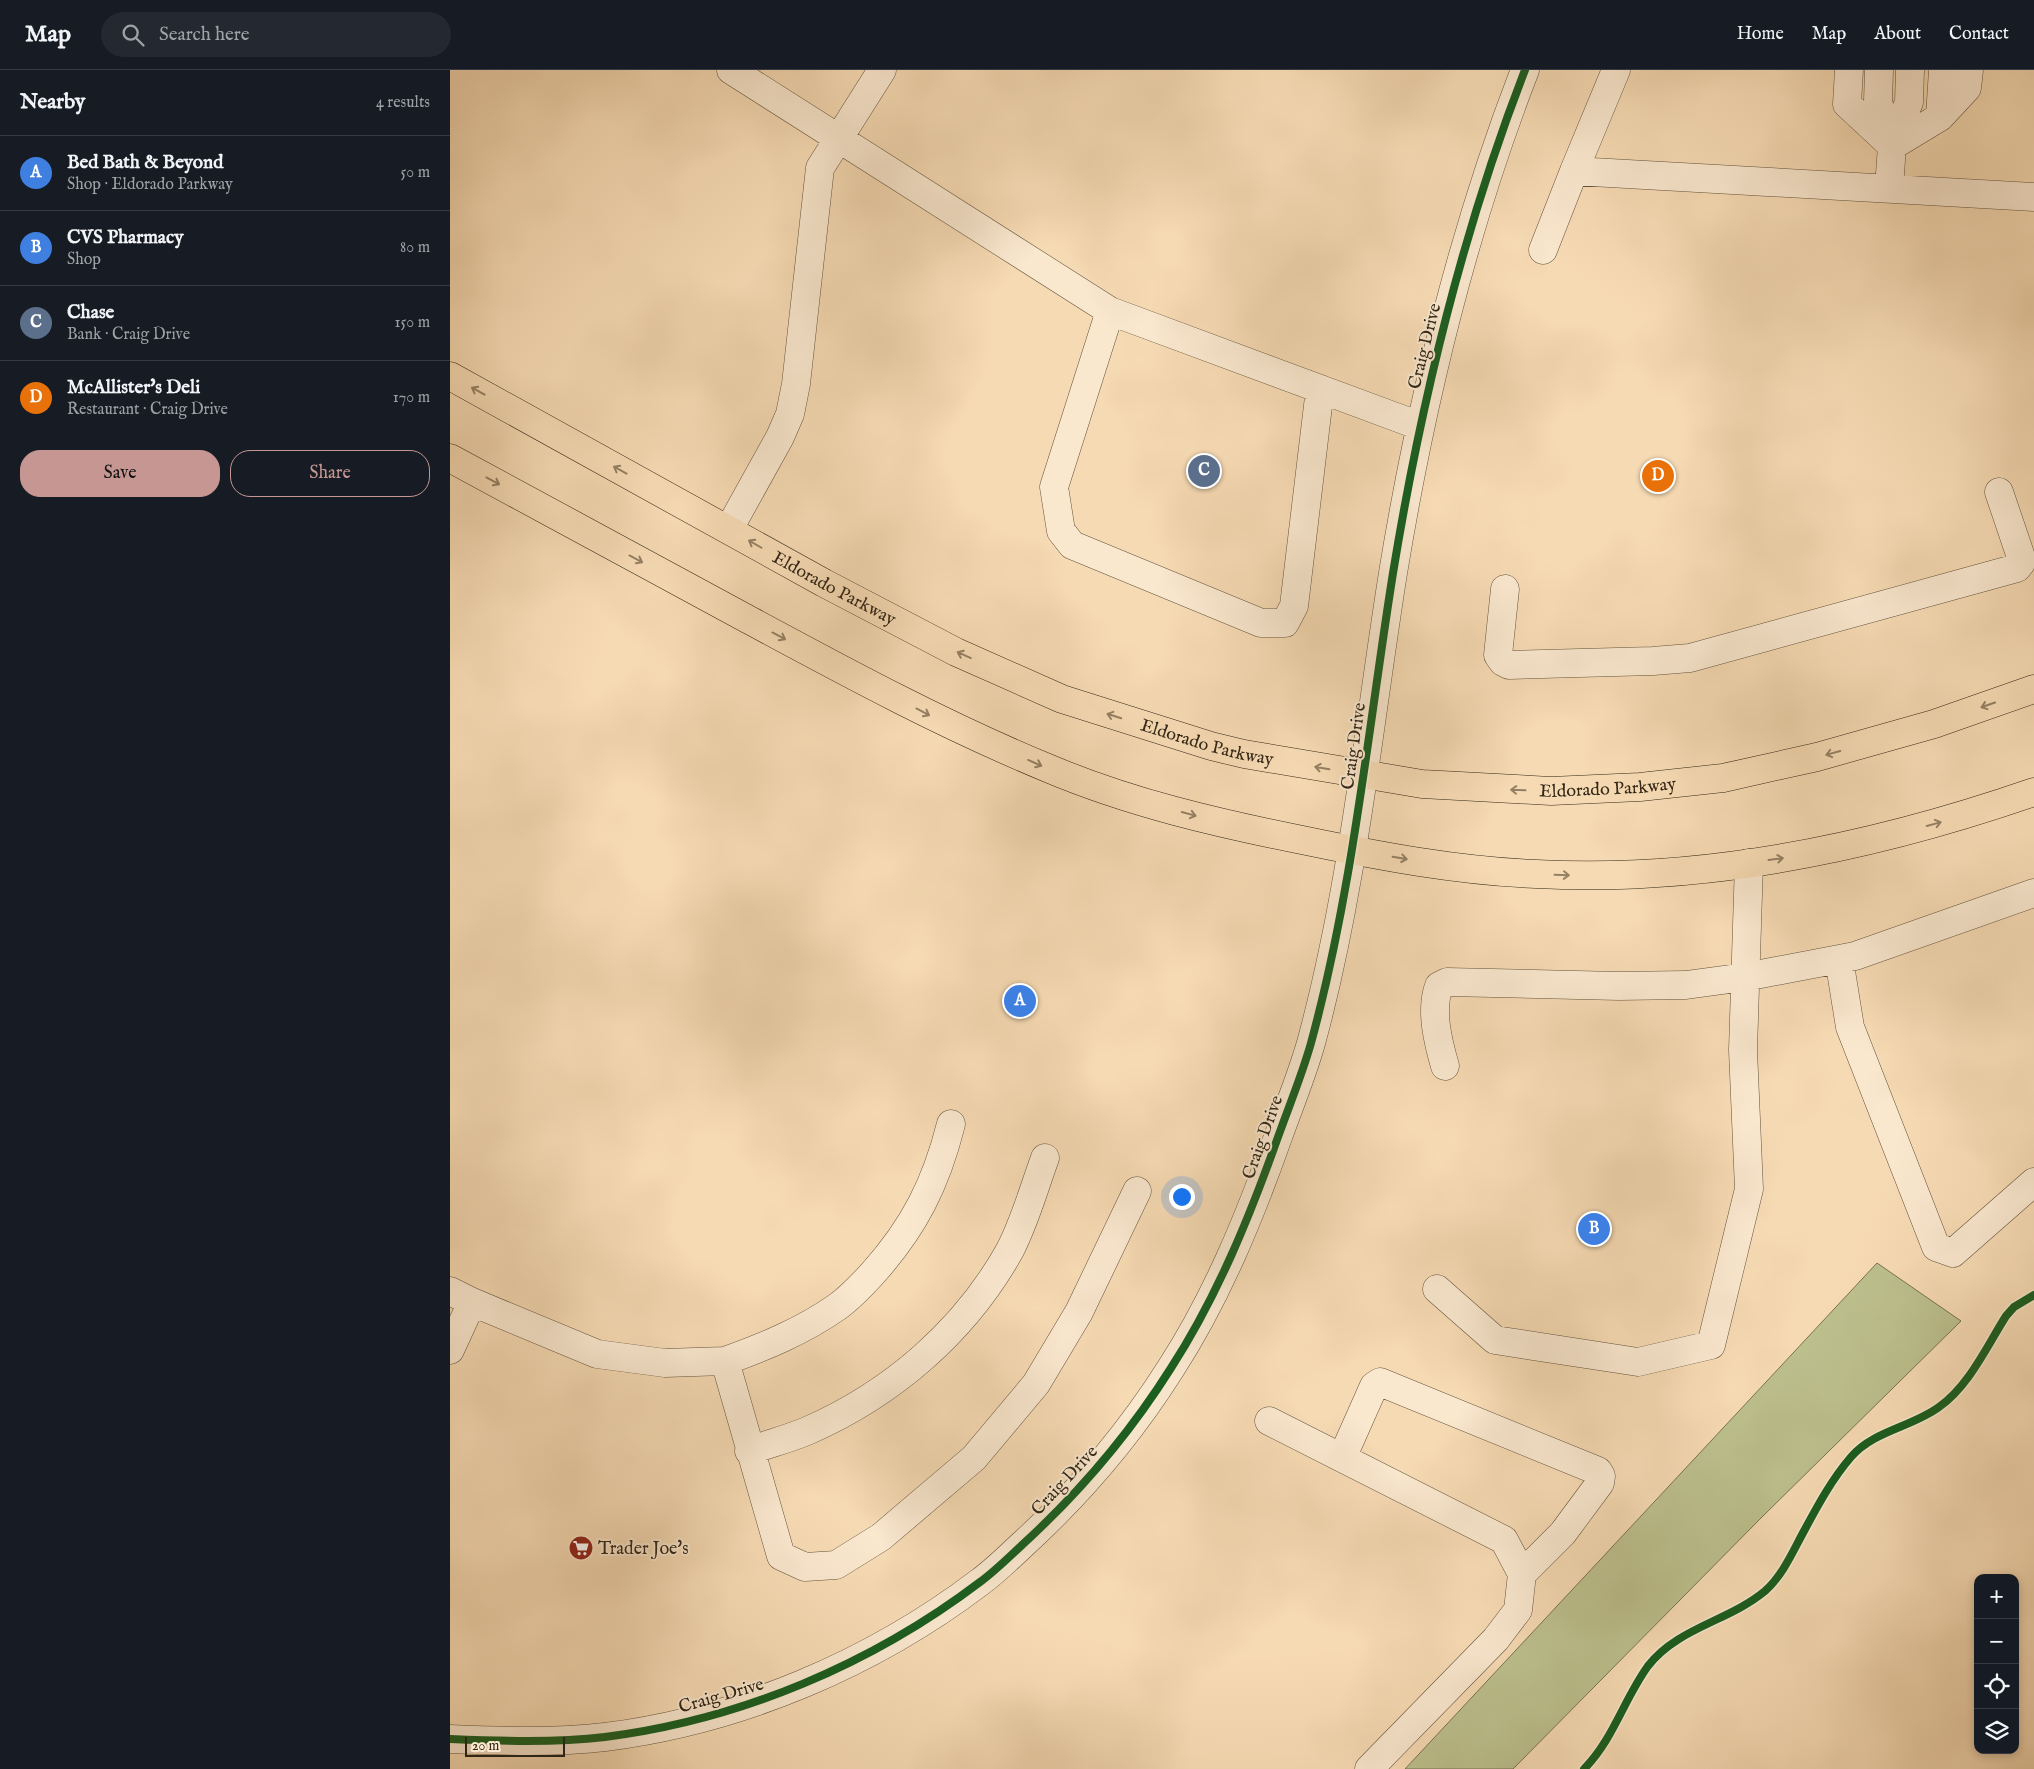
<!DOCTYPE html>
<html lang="en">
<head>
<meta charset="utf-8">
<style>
	:root { --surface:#171b24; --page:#242831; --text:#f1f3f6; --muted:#9ea1a6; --line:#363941; --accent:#c59692 }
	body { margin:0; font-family:"IM FELL English",serif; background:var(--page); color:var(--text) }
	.controls { position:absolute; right:15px; bottom:15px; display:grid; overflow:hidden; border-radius:10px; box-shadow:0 2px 8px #0003 }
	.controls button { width:45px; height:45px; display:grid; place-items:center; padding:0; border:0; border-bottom:1px solid var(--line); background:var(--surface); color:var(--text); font:25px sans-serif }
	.scale { position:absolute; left:15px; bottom:12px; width:100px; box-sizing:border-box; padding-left:5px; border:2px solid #322616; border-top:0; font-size:14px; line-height:18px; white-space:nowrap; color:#322616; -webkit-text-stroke:4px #f9e7ce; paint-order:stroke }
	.you { position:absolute; left:731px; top:1126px; width:18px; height:18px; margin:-12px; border:4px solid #fff; border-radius:50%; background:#1a73e8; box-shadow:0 0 0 8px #1a73e833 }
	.badge { display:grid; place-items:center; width:32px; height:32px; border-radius:50%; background:var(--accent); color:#fff; font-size:16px; font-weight:700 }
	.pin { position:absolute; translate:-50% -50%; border:2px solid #fff; box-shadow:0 1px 5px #0006 }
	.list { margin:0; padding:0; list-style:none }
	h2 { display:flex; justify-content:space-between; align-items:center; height:65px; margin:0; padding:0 20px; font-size:21px }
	h2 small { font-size:16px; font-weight:400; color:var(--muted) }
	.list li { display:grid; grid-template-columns:32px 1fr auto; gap:15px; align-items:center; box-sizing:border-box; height:75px; padding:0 20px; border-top:1px solid var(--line) }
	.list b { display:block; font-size:19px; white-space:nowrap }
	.list p { margin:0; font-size:16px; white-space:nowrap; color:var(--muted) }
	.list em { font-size:16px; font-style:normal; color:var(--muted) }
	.actions { display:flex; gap:10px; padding:15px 20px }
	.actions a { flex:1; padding:11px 0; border:1px solid var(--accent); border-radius:20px; text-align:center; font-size:18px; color:var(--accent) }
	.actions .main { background:var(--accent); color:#111 }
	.icon { flex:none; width:28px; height:28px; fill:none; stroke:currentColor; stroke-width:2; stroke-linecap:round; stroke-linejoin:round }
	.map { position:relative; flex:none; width:1584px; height:1699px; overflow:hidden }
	header { display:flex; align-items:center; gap:30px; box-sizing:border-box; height:70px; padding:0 25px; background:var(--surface); border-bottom:1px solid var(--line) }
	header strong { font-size:24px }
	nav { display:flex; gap:28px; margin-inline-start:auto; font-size:18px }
	.search { width:350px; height:45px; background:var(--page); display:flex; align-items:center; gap:12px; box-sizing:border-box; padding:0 18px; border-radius:28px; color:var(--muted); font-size:19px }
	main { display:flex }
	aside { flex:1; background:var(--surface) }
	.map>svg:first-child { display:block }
	.green { fill:#bcc08d; stroke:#777352 }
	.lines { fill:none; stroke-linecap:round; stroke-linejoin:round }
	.minor-casing { stroke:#63533d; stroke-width:29 }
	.major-casing { stroke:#322616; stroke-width:29 }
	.minor { stroke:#f9e7ce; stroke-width:28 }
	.major { stroke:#f6dab3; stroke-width:28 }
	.cycleway-casing { stroke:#f9e7ce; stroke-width:11 }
	.cycleway { stroke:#1b5e20; stroke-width:8 }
	.oneway { stroke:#948064 }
	.labels { text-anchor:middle; stroke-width:4; stroke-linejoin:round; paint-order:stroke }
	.street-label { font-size:18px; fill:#322616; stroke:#f9e7ce }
	.poi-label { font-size:18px; fill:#322616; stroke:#f9e7ce; text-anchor:start }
</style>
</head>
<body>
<header>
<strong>Map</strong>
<div class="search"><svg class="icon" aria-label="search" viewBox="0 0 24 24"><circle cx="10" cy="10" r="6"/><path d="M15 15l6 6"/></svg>Search here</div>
<nav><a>Home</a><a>Map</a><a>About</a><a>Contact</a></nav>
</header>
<main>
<aside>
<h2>Nearby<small>4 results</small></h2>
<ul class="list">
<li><span class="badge" style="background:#3f7fe0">A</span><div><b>Bed Bath &amp; Beyond</b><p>Shop · Eldorado Parkway</p></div><em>50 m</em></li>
<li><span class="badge" style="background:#3f7fe0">B</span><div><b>CVS Pharmacy</b><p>Shop</p></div><em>80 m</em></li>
<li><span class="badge" style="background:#5c6f8a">C</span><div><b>Chase</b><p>Bank · Craig Drive</p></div><em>150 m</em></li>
<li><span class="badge" style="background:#e8710a">D</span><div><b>McAllister's Deli</b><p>Restaurant · Craig Drive</p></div><em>170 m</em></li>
</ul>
<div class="actions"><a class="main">Save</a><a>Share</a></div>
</aside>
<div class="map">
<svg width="1584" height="1699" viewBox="0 0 1584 1699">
	<rect width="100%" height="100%" fill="#f6dab3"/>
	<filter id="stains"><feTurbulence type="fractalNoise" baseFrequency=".004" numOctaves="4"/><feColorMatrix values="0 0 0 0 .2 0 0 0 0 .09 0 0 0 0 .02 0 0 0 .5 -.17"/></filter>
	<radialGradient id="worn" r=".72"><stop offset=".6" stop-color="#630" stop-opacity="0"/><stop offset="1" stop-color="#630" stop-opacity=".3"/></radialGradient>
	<path class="green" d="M 1427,1193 L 1511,1251 L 1312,1447 L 1063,1699 L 955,1699 Z"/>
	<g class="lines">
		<defs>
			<path id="minor" d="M 281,0 L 660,241 L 970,356
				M 1166,0 L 1124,101 L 1584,127
				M 1399,0 L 1397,34 L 1442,76
				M 1429,0 L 1428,32 L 1441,73
				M 1490,47 L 1517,18 L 1519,0
				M 1442,76 L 1459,32 L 1460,0
				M 1439,118 L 1442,76 L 1490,47 L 1493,0
				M 1093,180 L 1124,101
				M 660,241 L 604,417 L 611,461 L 622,475 L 811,553 L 835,553 L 844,536 L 870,319
				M 279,459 L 330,367 L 340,344 L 346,314 L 370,98 L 432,0
				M 1055,519 L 1048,585 L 1053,592 L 1059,595 L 1203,591 L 1240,588 L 1567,498 L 1571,493 L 1571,487 L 1549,422
				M 1389,889 L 1400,957 L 1486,1177 L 1503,1183 L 1584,1112
				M 995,996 C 988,972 980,940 989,916 L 997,912 L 1169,916 L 1236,915 L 1295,907 L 1405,886 L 1584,823
				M 987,1219 L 1045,1270 L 1188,1292 L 1261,1275 L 1299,1119 L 1293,980 L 1299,793
				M 0,1221 L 22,1232
				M 0,1280 L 22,1232 L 147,1284 L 215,1293 L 275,1291 L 331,1486 L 355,1497 L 386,1495 L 431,1467 L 524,1388 L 586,1314 L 629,1242 L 687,1121
				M 275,1291 C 314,1277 353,1261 387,1237 C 400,1228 412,1215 423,1203 C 464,1157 486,1114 501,1054
				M 819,1351 L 1054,1470 L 1072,1504 L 1068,1540 L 1046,1569 L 919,1699
				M 299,1381 C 318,1374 338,1369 357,1361 C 442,1324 515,1261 560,1180 C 575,1151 584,1118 595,1088
				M 892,1388 L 924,1316 L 930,1312 L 1148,1401 L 1151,1406 L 1150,1413 L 1113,1463 L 1072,1504
				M 0,1669 C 51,1671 104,1673 155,1667 C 290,1650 422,1594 530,1512 C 545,1501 558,1488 572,1475 C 629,1423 680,1363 721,1298 C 767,1227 800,1146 828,1067 C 839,1036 852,1005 861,973 C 903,819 918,660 943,503 C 971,332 1012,162 1075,0"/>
			<g id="major">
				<path id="s1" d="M 0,306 L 374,513 L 506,582 L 612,629 L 761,676 L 794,684 L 972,714 L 1101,721 L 1190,717 L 1273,708 L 1367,687 L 1484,654 L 1584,619"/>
				<path d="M 0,388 C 97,440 193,493 290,545 C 392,600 493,655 600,699 C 681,733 767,753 852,770 C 929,786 1008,801 1086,804 C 1255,813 1425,777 1584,722"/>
			</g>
		</defs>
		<use href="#minor" class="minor-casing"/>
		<use href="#major" class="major-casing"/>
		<use href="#minor" class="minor"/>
		<use href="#major" class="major"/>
		<defs>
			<path id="cycleway" d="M 0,1669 C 51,1671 104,1673 155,1667 C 290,1650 422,1594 530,1512 C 545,1501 558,1488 572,1475 C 629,1423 680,1363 721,1298 C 767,1227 800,1146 828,1067 C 839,1036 852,1005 861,973 C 903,819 918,660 943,503 C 971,332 1012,162 1075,0
				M 1134,1699 C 1163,1670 1174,1629 1198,1596 C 1227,1558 1279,1551 1315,1521 C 1333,1505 1343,1481 1354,1461 C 1368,1435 1382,1409 1401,1387 C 1423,1361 1462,1357 1489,1337 C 1519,1316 1537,1276 1556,1246 L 1564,1237 L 1584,1225"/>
		</defs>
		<use href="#cycleway" class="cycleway-casing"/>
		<use href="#cycleway" class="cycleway"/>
	</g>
	<defs><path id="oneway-shaft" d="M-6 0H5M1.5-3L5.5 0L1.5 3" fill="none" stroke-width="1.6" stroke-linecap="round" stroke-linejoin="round" transform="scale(1.25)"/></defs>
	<g class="oneway">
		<use href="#oneway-shaft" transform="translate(28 321) rotate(-151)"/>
		<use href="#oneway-shaft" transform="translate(170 400) rotate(-151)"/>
		<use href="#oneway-shaft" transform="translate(43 411) rotate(28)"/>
		<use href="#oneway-shaft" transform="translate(305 474) rotate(-150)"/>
		<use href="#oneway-shaft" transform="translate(186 489) rotate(28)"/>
		<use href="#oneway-shaft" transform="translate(329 566) rotate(28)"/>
		<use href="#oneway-shaft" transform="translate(514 585) rotate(-156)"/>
		<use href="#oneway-shaft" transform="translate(1538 635) rotate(161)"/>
		<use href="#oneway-shaft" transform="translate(473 642) rotate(28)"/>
		<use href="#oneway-shaft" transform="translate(664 646) rotate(-162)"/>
		<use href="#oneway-shaft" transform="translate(1383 683) rotate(165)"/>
		<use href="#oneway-shaft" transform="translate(585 693) rotate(24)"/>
		<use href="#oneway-shaft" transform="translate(872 698) rotate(-170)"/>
		<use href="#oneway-shaft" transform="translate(1068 720) rotate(-178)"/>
		<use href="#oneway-shaft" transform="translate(739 744) rotate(15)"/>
		<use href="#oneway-shaft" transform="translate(1484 754) rotate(-15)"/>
		<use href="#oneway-shaft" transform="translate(950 788) rotate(9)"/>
		<use href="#oneway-shaft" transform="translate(1326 789) rotate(-8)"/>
		<use href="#oneway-shaft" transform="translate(1112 805) rotate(2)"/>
	</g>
	<defs>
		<symbol id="supermarket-disc" viewBox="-11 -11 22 22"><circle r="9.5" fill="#8f2418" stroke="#f9e7ce"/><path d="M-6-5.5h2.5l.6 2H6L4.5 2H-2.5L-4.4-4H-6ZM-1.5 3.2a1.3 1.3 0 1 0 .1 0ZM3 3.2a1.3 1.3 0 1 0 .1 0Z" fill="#fff"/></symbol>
	</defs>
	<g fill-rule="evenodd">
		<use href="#supermarket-disc" x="117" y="1464" width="28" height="28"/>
	</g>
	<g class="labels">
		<g class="street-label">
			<text transform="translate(974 276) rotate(-76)" y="6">Craig Drive</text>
			<text dy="6" stroke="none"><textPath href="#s1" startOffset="439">Eldorado Parkway</textPath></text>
			<text dy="6" stroke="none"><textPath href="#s1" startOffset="844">Eldorado Parkway</textPath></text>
			<text transform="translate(903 676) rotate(-82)" y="6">Craig Drive</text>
			<text dy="6" stroke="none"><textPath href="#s1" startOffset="1249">Eldorado Parkway</textPath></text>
			<text transform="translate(812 1067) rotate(-70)" y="6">Craig Drive</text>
			<text transform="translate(614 1410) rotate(-47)" y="6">Craig Drive</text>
			<text transform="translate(271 1625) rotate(-16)" y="6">Craig Drive</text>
		</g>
		<g class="poi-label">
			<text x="148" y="1484">Trader Joe's</text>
		</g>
	</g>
	<rect width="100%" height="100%" filter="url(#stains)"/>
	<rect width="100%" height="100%" fill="url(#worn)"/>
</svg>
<div class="controls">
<button>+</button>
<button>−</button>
<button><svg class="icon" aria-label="locate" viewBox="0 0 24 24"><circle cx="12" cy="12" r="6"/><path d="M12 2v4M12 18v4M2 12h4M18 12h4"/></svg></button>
<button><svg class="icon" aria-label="layers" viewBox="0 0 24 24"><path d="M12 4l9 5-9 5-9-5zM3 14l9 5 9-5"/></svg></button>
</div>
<div class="scale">20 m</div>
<div class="you"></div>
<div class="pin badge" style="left:570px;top:931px;background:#3f7fe0">A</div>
<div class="pin badge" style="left:1144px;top:1159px;background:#3f7fe0">B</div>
<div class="pin badge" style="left:754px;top:401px;background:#5c6f8a">C</div>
<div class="pin badge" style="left:1208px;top:406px;background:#e8710a">D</div>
</div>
</main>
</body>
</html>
